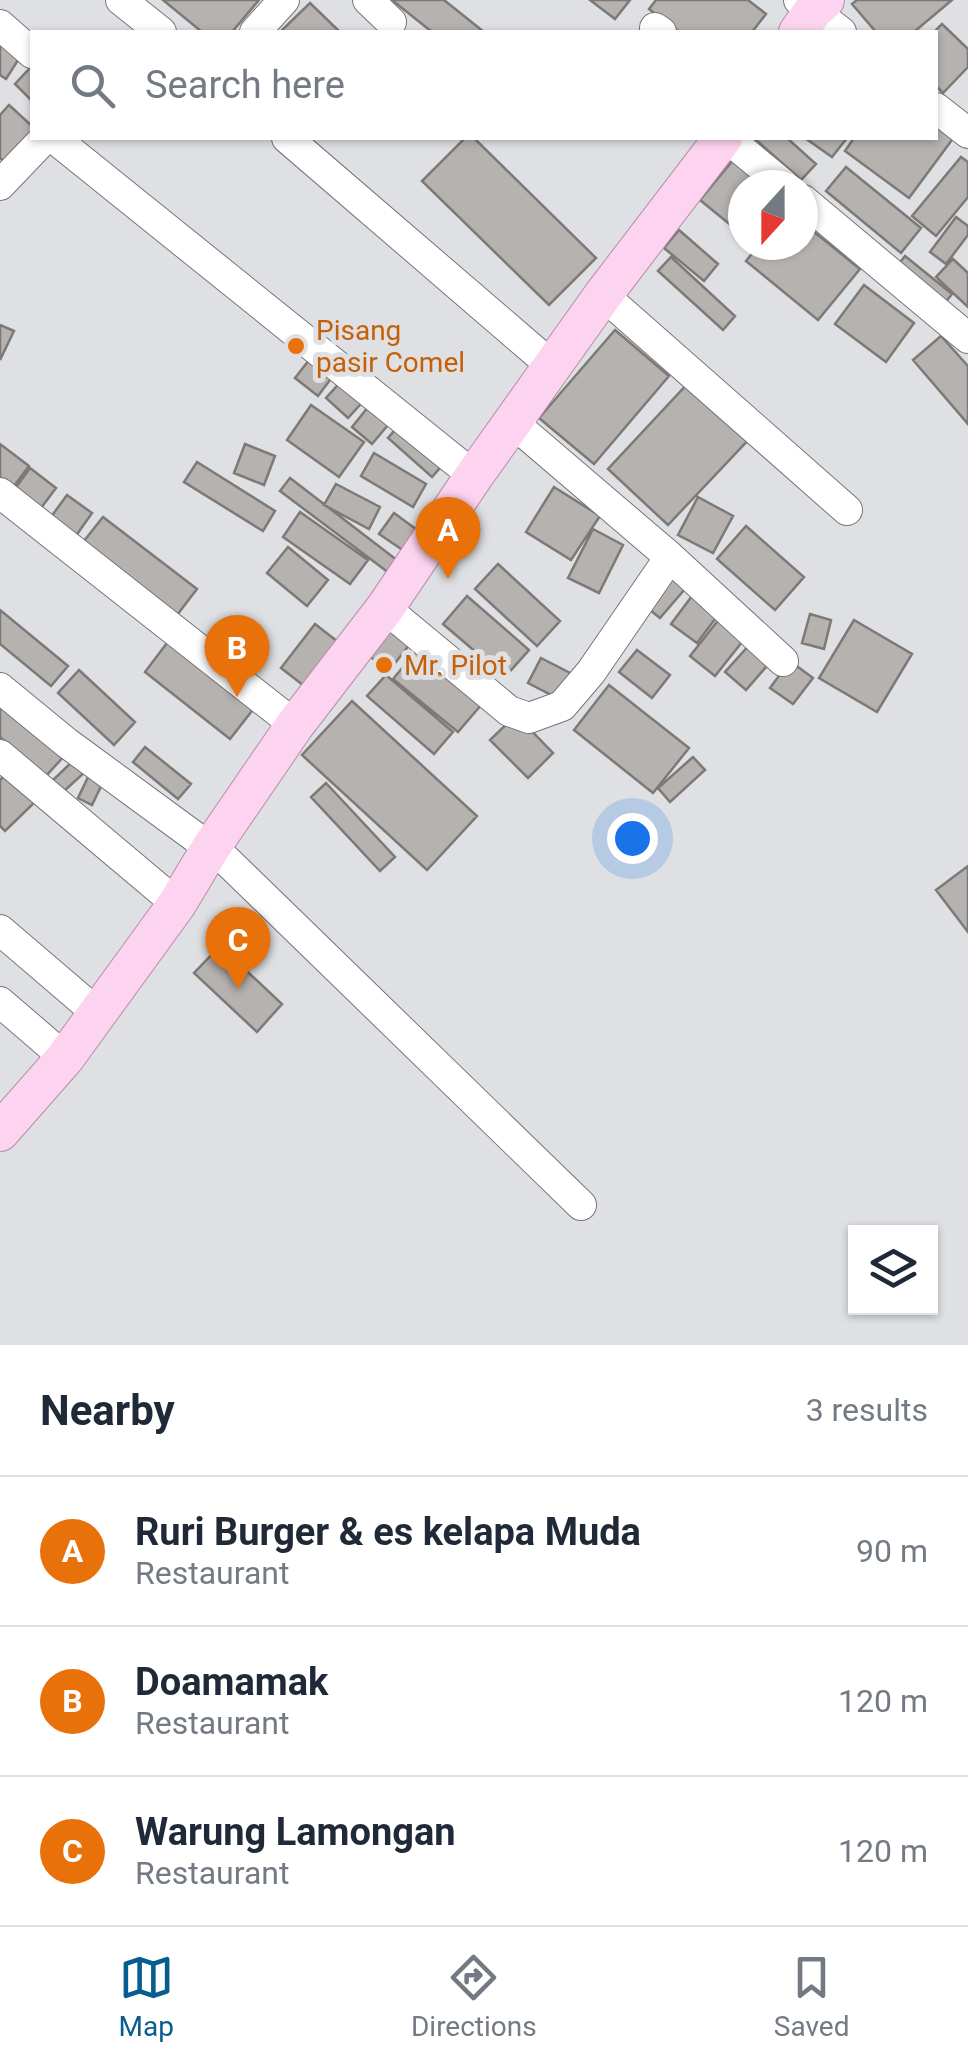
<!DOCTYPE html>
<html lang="en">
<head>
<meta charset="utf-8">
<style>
	:root { --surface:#fff; --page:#f6f6f7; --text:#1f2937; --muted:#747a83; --line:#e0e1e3; --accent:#085d8f }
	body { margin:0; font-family:Roboto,sans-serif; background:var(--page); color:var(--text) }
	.controls { position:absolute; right:30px; bottom:30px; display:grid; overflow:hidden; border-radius:0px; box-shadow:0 2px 8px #0004 }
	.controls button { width:90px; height:90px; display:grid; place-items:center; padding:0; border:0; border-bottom:2px solid var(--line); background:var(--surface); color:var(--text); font:50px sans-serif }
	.compass { position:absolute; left:728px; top:170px; width:90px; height:90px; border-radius:50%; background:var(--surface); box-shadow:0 2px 8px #0004; rotate:201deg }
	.you { position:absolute; left:632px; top:838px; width:35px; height:35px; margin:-25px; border:8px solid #fff; border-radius:50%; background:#1a73e8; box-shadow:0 0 0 15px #1a73e833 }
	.badge { display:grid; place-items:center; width:65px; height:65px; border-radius:50%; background:var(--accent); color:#fff; font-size:32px; font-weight:700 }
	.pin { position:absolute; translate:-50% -82px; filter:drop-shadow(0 2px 5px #0008) }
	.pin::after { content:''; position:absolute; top:52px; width:35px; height:30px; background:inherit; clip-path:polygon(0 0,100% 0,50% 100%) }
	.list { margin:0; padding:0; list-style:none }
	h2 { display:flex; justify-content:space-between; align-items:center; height:130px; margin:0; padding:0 40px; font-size:42px }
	h2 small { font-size:32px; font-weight:400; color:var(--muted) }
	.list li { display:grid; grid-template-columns:65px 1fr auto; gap:30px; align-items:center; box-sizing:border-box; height:150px; padding:0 40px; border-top:2px solid var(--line) }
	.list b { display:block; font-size:38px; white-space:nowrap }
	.list p { margin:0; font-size:32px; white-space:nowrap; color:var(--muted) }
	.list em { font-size:32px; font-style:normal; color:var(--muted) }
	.icon { flex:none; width:55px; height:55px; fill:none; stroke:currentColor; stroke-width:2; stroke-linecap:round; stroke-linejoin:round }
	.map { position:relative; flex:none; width:968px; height:1345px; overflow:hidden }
	.search { position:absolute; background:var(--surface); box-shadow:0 2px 8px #0004; left:30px; right:30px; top:30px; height:110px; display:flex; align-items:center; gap:25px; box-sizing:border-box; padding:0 35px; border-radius:0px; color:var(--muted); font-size:38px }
	.sheet { height:580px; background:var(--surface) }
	nav { display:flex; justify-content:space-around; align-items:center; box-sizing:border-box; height:140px; border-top:2px solid var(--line); background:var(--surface); font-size:28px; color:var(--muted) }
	nav a { display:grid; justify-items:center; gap:5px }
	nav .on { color:var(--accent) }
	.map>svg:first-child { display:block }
	.building { fill:#b5b2b0; stroke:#7c7977; stroke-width:2.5 }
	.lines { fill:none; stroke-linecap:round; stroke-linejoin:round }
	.minor-casing { stroke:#757679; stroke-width:32 }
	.major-casing { stroke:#b88caa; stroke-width:40 }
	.minor { stroke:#fff; stroke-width:30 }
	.major { stroke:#fdd4ef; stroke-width:38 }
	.food-dot { fill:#e8710a; stroke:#dfe0e3; stroke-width:4 }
	.labels { text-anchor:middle; stroke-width:10; stroke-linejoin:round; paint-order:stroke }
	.food-label { font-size:28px; fill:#c56008; stroke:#dfe0e3; text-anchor:start }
</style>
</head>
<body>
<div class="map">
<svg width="968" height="1345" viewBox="0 0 968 1345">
	<rect width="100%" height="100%" fill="#dfe0e3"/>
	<path class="building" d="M 163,0 L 259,0 L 232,32 L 202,32 Z
		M 392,0 L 444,0 L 484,32 L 432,32 Z
		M 590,0 L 630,0 L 615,19 Z
		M 656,0 L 748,0 L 766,14 L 752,32 L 679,32 L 649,9 Z
		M 857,0 L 952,0 L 914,32 L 876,32 L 852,4 Z
		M 310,3 L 340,32 L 280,32 Z
		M 942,24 L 968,49 L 968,67 L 943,93 L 936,86 L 934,32 Z
		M 0,40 L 22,54 L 6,79 L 0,75 Z
		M 32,66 L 32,101 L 15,84 Z
		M 9,105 L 32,126 L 32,135 L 6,163 L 0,158 L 0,115 Z
		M 936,111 L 960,129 L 909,198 L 845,151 L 854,138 L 936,138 Z
		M 465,138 L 474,138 L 596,258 L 549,305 L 422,181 Z
		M 754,138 L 787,138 L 816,164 L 801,180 Z
		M 805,138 L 847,138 L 832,157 Z
		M 739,153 L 779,185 L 743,185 L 743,235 L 700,200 Z
		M 961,157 L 968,162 L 968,197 L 936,236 L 912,216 Z
		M 846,167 L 921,228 L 901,253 L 826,191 Z
		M 956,217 L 968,226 L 968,235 L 946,264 L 930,252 Z
		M 803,223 L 860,269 L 818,320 L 746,261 L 759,245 L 803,245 Z
		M 679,230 L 718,264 L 704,281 L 664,248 Z
		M 905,256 L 952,294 L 941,308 L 894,270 Z
		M 671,257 L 735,316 L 723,330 L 658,271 Z
		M 953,259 L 968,273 L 968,307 L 936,277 Z
		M 864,285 L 914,323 L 886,362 L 835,324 Z
		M 0,325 L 14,331 L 0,360 Z
		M 615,330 L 669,376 L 594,464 L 539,418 Z
		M 941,336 L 968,366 L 968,424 L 913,360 Z
		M 313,355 L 336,372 L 318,396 L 295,378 Z
		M 346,376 L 368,396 L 348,418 L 326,398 Z
		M 691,380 L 752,436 L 668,525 L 608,469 Z
		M 373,401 L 394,418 L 372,444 L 352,427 Z
		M 311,405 L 364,442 L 339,477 L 287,440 Z
		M 402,422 L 446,461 L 432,477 L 388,438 Z
		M 0,444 L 29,466 L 8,494 L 0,488 Z
		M 245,444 L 275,456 L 264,485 L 234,473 Z
		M 374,453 L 426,484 L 413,507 L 361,476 Z
		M 197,462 L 275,511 L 263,531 L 184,482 Z
		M 30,468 L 56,488 L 38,512 L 12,493 Z
		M 290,478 L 402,564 L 393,576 L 280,491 Z
		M 336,484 L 380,507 L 369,529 L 324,505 Z
		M 554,487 L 600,516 L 571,560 L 526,532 Z
		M 67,495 L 92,513 L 73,540 L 48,521 Z
		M 698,497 L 733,516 L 713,553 L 678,535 Z
		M 300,512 L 368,560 L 350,584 L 283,537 Z
		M 394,513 L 424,535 L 410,555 L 379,534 Z
		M 103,517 L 197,589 L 174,619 L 80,546 Z
		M 746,526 L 804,577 L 775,610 L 717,559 Z
		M 593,529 L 623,545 L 599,593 L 568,578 Z
		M 288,547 L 328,580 L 307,606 L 267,573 Z
		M 498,564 L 560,621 L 537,646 L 475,589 Z
		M 670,566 L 691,582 L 660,618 L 640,602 Z
		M 695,592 L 721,611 L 697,643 L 671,624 Z
		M 467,596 L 529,650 L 505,677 L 443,624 Z
		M 0,610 L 68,666 L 51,686 L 0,644 Z
		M 810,614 L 831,620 L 824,649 L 802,643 Z
		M 720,618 L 746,637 L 715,676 L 690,656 Z
		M 394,620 L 416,636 L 389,671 L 368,655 Z
		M 854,620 L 912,654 L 877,712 L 819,678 Z
		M 315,624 L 342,645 L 308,689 L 281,668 Z
		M 170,639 L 255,707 L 230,739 L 145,672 Z
		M 752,642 L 772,660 L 746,690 L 725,672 Z
		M 423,643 L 488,697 L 458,732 L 393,679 Z
		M 637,650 L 670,675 L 652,698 L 619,672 Z
		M 541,658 L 578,677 L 565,702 L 528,683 Z
		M 790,661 L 813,678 L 793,704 L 770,688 Z
		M 79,670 L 135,722 L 114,745 L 58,693 Z
		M 386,675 L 453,732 L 434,754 L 367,696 Z
		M 609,685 L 689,748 L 653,793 L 574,730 Z
		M 0,695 L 66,754 L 45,777 L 0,737 Z
		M 352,701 L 477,816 L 427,870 L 302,755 Z
		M 516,715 L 553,753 L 528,778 L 490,740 Z
		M 145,747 L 191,784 L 178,799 L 133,762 Z
		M 693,757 L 705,770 L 670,802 L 658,788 Z
		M 74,760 L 85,772 L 63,792 L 52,781 Z
		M 91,771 L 105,778 L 92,805 L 78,798 Z
		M 7,773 L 35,802 L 5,831 L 0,826 L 0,780 Z
		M 326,783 L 395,857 L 380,871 L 311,797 Z
		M 968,866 L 968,932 L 936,890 Z
		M 220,946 L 282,1004 L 257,1032 L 194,973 Z"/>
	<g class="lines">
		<defs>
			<path id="minor" d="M 121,0 L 161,32
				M 368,0 L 391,22
				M 799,0 L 841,32
				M 0,25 L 32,53
				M 655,28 L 661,32
				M 255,32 L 284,0
				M 936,108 L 968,133
				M 54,138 L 474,476
				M 287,138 L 552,366
				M 727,138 L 784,185
				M 0,185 L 45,138
				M 803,200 L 968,338
				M 603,295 L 847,510
				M 512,422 L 670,557 L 783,661
				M 0,493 L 295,725
				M 385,608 L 509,711 L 529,718 L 562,706 L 591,672 L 670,557
				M 0,688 L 67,743 L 225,859 L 581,1205
				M 0,755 L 177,904
				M 0,930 L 97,1013
				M 0,1002 L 65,1058"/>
			<path id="major" d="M 798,32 L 813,11 L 825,0
				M 0,1132 L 65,1058 L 177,904 L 210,849 L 295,725 L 385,608 L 474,476 L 603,295 L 723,138"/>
		</defs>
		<use href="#minor" class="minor-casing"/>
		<use href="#major" class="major-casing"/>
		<use href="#minor" class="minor"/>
		<use href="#major" class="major"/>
	</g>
	<g class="food-dot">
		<circle cx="296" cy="346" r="10"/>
		<circle cx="384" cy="665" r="10"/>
	</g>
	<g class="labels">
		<g class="food-label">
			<text x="316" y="340">Pisang<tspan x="316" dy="32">pasir Comel</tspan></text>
			<text x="404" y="675">Mr. Pilot</text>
		</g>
	</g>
</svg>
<div class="controls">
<button><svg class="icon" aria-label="layers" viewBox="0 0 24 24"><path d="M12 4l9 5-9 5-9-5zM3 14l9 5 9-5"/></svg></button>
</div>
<svg class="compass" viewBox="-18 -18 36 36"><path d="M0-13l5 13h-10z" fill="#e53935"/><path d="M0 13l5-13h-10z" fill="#747a83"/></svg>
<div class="you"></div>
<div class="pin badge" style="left:448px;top:579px;background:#e8710a">A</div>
<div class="pin badge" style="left:237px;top:697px;background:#e8710a">B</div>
<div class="pin badge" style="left:238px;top:989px;background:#e8710a">C</div>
<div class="search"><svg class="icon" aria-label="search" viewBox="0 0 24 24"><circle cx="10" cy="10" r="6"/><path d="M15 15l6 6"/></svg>Search here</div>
</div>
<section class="sheet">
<h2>Nearby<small>3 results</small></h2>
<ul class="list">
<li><span class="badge" style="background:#e8710a">A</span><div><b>Ruri Burger &amp; es kelapa Muda</b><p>Restaurant</p></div><em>90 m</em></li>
<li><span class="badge" style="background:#e8710a">B</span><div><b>Doamamak</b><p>Restaurant</p></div><em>120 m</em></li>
<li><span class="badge" style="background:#e8710a">C</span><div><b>Warung Lamongan</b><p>Restaurant</p></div><em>120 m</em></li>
</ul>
</section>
<nav>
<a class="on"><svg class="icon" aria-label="map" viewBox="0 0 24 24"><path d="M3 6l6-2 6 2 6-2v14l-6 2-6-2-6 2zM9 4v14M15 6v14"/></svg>Map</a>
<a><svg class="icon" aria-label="directions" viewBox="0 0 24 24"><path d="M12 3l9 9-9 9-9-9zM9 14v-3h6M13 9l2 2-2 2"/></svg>Directions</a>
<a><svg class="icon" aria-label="saved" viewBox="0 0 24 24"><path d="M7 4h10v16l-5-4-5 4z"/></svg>Saved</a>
</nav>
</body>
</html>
